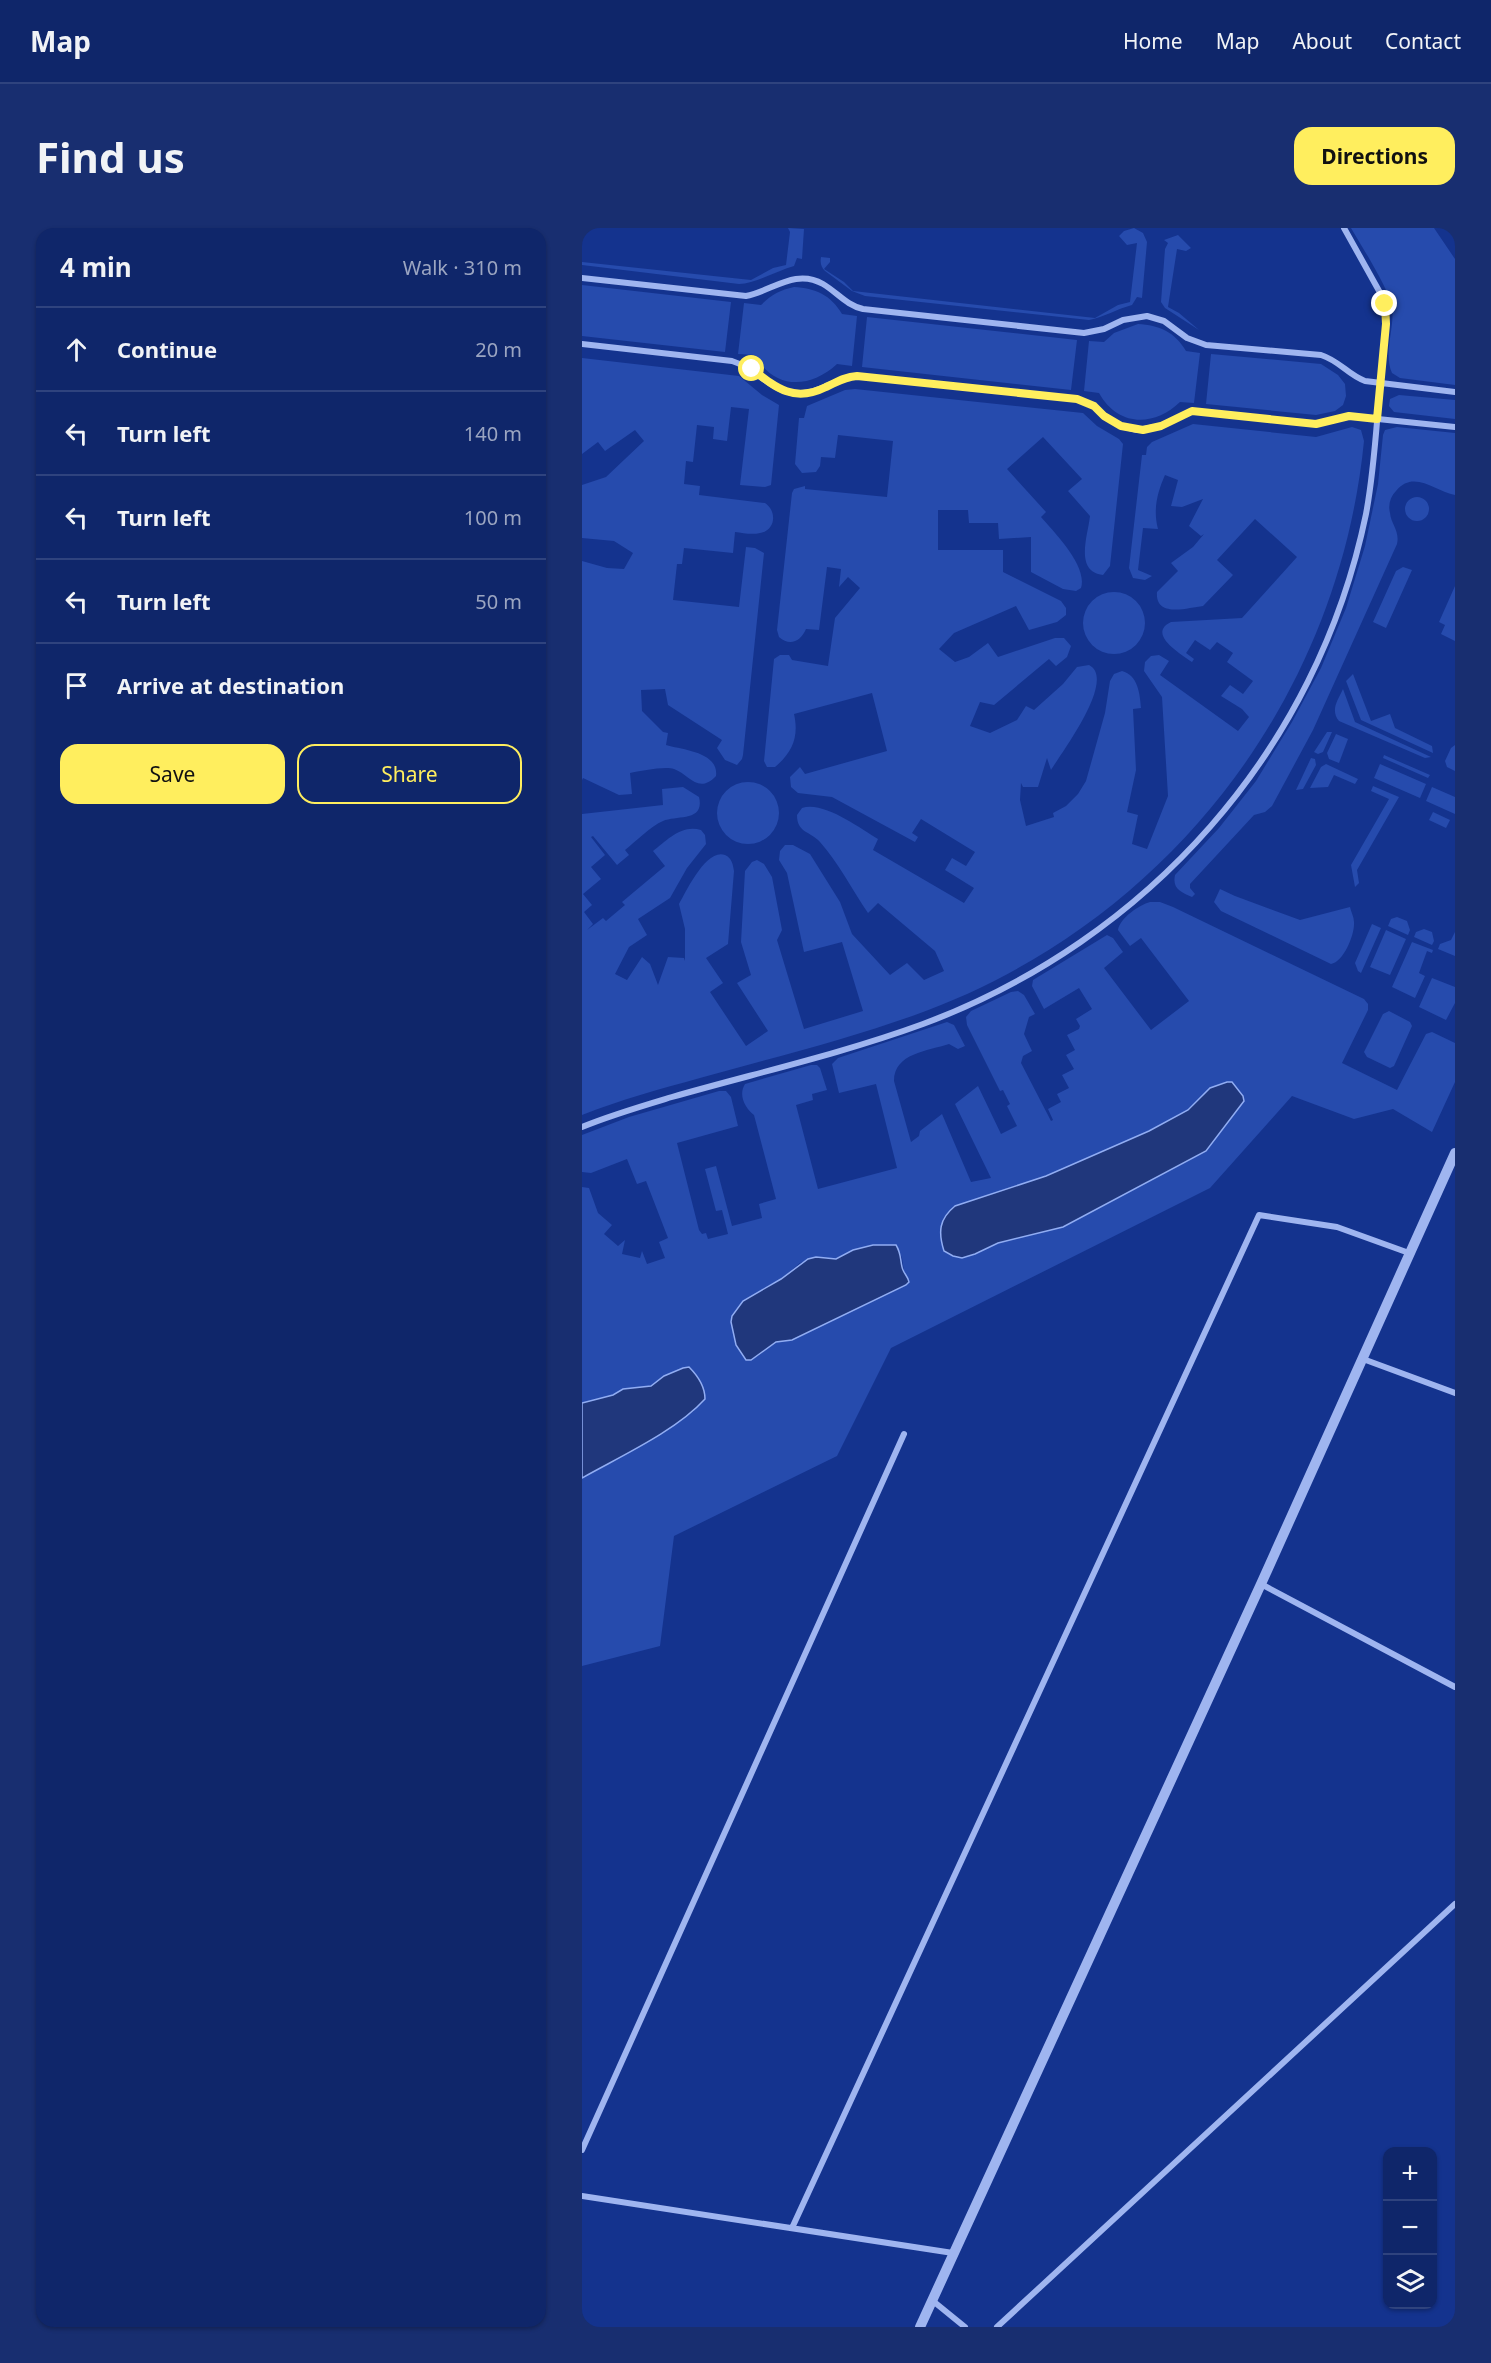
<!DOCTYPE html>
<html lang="en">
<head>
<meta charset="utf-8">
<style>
	:root { --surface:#0f266a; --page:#182e70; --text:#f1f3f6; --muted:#9ba5c1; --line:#2f437e; --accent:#ffee5e }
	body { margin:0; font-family:"Noto Sans",sans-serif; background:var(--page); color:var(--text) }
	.controls { position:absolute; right:18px; bottom:18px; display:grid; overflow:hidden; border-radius:12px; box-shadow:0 2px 4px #0004 }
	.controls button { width:54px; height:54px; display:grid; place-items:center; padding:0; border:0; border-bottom:2px solid var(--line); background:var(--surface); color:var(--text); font:30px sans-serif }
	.stop { position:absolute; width:18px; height:18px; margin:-14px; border:4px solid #ffee5e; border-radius:50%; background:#fff }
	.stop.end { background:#ffee5e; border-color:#fff; box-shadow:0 2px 6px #0008 }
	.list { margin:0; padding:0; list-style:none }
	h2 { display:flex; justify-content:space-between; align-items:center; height:78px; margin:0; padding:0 24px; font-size:26px }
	h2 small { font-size:20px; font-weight:400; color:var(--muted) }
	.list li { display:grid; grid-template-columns:39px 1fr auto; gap:18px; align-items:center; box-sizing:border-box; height:84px; padding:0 24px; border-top:2px solid var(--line) }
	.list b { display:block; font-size:22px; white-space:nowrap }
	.list em { font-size:20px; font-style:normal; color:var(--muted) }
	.actions { display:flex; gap:12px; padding:18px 24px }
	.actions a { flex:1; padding:14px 0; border:2px solid var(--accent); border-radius:18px; text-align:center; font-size:21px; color:var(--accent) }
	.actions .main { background:var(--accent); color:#111 }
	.icon { flex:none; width:33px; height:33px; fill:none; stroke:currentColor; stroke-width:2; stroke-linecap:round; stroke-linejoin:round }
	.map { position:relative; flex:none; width:873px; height:2099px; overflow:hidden; border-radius:18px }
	header { display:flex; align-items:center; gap:36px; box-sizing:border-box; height:84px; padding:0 30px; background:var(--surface); border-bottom:2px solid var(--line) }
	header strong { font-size:28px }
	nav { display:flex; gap:33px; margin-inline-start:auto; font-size:21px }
	.intro { display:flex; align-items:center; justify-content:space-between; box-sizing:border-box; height:144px; padding:0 36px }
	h1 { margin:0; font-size:42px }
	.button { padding:15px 27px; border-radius:18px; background:var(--accent); color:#111; font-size:21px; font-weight:700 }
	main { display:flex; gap:36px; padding:0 36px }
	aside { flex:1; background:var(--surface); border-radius:18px; box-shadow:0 2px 4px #0004 }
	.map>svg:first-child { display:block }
	.green { fill:#264bad; fill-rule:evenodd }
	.water { fill:#20377c; stroke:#91adf3; stroke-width:1.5 }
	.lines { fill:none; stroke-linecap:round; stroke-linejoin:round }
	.minor { stroke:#9fb5f0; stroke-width:6 }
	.tertiary { stroke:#9fb5f0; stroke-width:10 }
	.route { stroke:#ffee5e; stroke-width:8 }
</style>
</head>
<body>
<header>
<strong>Map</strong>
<nav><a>Home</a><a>Map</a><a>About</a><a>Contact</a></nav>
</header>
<div class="intro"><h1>Find us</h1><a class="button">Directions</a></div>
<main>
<aside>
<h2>4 min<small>Walk · 310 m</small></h2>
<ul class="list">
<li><svg class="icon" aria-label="ahead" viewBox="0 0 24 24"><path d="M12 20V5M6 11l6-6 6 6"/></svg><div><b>Continue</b></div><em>20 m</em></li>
<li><svg class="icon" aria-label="left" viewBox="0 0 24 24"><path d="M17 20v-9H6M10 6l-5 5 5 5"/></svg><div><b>Turn left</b></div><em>140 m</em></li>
<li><svg class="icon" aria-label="left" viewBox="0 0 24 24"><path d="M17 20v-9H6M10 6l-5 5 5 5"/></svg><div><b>Turn left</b></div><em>100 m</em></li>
<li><svg class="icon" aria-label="left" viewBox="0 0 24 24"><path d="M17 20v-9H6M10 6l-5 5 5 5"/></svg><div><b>Turn left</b></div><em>50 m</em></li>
<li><svg class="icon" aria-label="arrive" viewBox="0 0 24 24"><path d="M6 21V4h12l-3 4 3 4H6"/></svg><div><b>Arrive at destination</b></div></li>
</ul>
<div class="actions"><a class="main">Save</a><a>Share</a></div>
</aside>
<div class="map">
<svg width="873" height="2099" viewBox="0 0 873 2099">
	<rect width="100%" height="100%" fill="#14338e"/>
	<path class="green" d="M 206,0 L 222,1 L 220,31 L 215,30 L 212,38 C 194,43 173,56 157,56 L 0,37 L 0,34 L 169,52 L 191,40 L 204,37 L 208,4 Z
		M 552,0 L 561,5 L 565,14 L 560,70 L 555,69 L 550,77 C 535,81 522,89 507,92 L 283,68 L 270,63 L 243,43 C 239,39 238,35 239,29 L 248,30 L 248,34 L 242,41 L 262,54 L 271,63 L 513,90 L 536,77 L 548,74 L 555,15 L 545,17 L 537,8 L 542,3 Z
		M 769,0 L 852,0 L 873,31 L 873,157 L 818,150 L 810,145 C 801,125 813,100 810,79 C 807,61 780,19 769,0 Z
		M 596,7 L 609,20 L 604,23 L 595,21 L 586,79 L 597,85 L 617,102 L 583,80 L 579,74 L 583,21 L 586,15 L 582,12 Z
		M 0,57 L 149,74 L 143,124 L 0,108 Z
		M 212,59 C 233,60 249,67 260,86 L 275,88 L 270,138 L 255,136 C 228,161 192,162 173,127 L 156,126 L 162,75 L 179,77 C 189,67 198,62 212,59 Z
		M 285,89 L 495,112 L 489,162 L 280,139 Z
		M 556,96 C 577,97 593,104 604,123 L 618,125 L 612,175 L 598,174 C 572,199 536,199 517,165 L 502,163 L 507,113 L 522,114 L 532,105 Z
		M 629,126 L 739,136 L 756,147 L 763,156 L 764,168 L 761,177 L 753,183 L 734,187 L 624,176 Z
		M 0,130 L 157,148 L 180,167 L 197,177 L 189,257 L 183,259 L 158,257 L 167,181 L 149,179 L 145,213 L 131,211 L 132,199 L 115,197 L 111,234 L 104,233 L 102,256 L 118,258 L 117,267 L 183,275 C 195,283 194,302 178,305 C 170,307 161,305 153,304 L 151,325 L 102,320 L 100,336 L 95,336 L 91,372 L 157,379 L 164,319 L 173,320 L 182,325 L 161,527 L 160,531 L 155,537 L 143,532 L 135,520 L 140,512 L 86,477 L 83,461 L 59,462 L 60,483 L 81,504 L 86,505 L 84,517 C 101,522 137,524 134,548 C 116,567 107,546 92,541 C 83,538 58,543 48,545 L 50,566 L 37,567 L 1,550 L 0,552 L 0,333 L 25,340 L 42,341 L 51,325 L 32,313 L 0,310 L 0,257 L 24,249 L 62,213 L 53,202 L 23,223 L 16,214 L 0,226 Z
		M 273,161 L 501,185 L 515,198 L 537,211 L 541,216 L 528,338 L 521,347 C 492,344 506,307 508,288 L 486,263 L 500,251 L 461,209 L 425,241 L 464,284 L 459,289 C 472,304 506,338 499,360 L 494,363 L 481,361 L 449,344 L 449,309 L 417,311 L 416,295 L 387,295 L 386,282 L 356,282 L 356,322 L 421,322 L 421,344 L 479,373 L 484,380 L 484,387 L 475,394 L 447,402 L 434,378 L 372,405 L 357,421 L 373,434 L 387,429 L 406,415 L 416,429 L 473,410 L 482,410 L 489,418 L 485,429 L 474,438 L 467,431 L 412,477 L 398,474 L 388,498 L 408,505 L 435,492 L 444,478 L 452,482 L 481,456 L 495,439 L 507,437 C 535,451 480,524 469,542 L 465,530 L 456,559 L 441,559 L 439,555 L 438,572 L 444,598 L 472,589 L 471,585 L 484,578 L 496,566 L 504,553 L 523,485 L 528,453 L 532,446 L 540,443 C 556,447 558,466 559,480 L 551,481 L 554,542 L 545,584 L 556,587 L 550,616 L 565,621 L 586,568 L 580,469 L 562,443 L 563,434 L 569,428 L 577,427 L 587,433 L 578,447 L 656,503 L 667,489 L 660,481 L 639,468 L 648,457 L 661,466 L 671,453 L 645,434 L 651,425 L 635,414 L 628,422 L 613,412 L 604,425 L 612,431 L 610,434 C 600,427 564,406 589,394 L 660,390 L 715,329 L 673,291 L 635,332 L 651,347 L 621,378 C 605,380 573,390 575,364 L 596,343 L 589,335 L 611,319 L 622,306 L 619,308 L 607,298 L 621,271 L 600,279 L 589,278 L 596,252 L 583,247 C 575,265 571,282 576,301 L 561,300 L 556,342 L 570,348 L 563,352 L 551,350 L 547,340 L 560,227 L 564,227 L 565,219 L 570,214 L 611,196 L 734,209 L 770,199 L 779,202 L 782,213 C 756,476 581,698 333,787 C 263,812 190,830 118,850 C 78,861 38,872 0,887 L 0,586 L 81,577 L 80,561 L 101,559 L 117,569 C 123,594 95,587 81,593 C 69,598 53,614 43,622 L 47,627 L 35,637 L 11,608 L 9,609 L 23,627 L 9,639 L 19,651 L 1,666 L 10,677 L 2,684 L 11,696 L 5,702 L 21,690 L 24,693 L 43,677 L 40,674 L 83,638 L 71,623 C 85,612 100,596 119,602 L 123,607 L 124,616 L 105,640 L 88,670 L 56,691 L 65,707 L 47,719 L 33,746 L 45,752 L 60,729 L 68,736 L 76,757 L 86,729 L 102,730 L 103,733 L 103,701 L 97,676 C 104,664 124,620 143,627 C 150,630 151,637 152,643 L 146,716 L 124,730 L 141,755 L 128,764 L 164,818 L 186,803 L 155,755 L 169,747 L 159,714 L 163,643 L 170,634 L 175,632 L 182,636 L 190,649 L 200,702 L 195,712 L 222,801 L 281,783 L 260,714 L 222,724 L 205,645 L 197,632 L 198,623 L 203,617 L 211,617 L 228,626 L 258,674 L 270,706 L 308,747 L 325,735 L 342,752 L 362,743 L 353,723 L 296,675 L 286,685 C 271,663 256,634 238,614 C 228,603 215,605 215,587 L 220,580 C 242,573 277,600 296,611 L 291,622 L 382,675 L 392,660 L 363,642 L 370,630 L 384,638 L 393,624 L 339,591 L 330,605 L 336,609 L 333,614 L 250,569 L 216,565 L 209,559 L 208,549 L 218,539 L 223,546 L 305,523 L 290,465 L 212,486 C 217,508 211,524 193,539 L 185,539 L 182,533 L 192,431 L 198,427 L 207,427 L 210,432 L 246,438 L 253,390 L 278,360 L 266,349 L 257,359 L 259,341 L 245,339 L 237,402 L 224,401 C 219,413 208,419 197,409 L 195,402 L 210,265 L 212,261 L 223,258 L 223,261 L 305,269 L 311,213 L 256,207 L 253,230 L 239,229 L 238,238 L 234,244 L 220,245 L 213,236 L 217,190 L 222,190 L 225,178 L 263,162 Z
		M 817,167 L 873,172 L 873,191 L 812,184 L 807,178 L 808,171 Z
		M 815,199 L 873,205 L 873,267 C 854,264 832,241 814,263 C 808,269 806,277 808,285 C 809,296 818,303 815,316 L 731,502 L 690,578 L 683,584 L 672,587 L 608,656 L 608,660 L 613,666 L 610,669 C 599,664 590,661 593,647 L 637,600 L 674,553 L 710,494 L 739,440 L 764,380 L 783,318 L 796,256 L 801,207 L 803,202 Z
		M823 281a12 12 0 1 1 24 0a12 12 0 1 1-24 0Z
		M 821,339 L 830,342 L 804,400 L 791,394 L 814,343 Z
		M 873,358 L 873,413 L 859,406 L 863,397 L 857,394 Z
		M501 395a31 31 0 1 1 62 0a31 31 0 1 1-62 0Z
		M 771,446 L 789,493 L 808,486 L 813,500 L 850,518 L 851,525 L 779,492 L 764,453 Z
		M 761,461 L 773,494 L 849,529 L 843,530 L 757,493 C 748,482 756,472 761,461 Z
		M 745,504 L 750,504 L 741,524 L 736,526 L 732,524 Z
		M 754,506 L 766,511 L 757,535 L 747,531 L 745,525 Z
		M 873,517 L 873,543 L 865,539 L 863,533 L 869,520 Z
		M 802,527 L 848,547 L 846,550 L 801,530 Z
		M 729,530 L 733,531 L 734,537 L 721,561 L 714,562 Z
		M 744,536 L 776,551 L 773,556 L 752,547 L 746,559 L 728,560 L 739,539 Z
		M 798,536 L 844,556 L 838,570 L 792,550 Z
		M135 585a31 31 0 1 1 62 0a31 31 0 1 1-62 0Z
		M 791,558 L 817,569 L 775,642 L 777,655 L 773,659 L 769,637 L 807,571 L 789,563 Z
		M 850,559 L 873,569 L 873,586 L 844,573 Z
		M 851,584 L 868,592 L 864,600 L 847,592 Z
		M 638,661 L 653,668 L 718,692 L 768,679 C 769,684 772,689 772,694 C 773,706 762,734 749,736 L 639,683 L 632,674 Z
		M 568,674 L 578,674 L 591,679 L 782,771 L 786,776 L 786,782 L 760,835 L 815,862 L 844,806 L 850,804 L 873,815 L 873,854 L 850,904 L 811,881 L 772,891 L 710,868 L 628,960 L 309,1120 L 255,1228 L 92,1308 L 78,1418 L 0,1438 L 0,1250 L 56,1219 L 112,1183 L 101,1140 L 82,1148 L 69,1158 L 41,1161 L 31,1167 L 0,1175 L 0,959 L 7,960 L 16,985 L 30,997 L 22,1006 L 36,1018 L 43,1012 L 40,1026 L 58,1030 L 60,1023 L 65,1036 L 83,1030 L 77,1014 L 86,1010 L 64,953 L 55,956 L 45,931 L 9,945 L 0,944 L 0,907 L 47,889 L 137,863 L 144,863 L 149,869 L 156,898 L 95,915 L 117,1002 L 120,1006 L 124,1005 L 126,1011 L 146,1006 L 140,982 L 134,983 L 123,941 L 134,938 L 150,998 L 180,990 L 177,976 L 194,971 L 172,887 C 163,880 156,867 163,856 L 229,837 L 235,837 L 238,840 L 245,862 L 230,866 L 231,872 L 214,877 L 236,961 L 315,940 L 294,856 L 257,865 L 250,836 L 256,830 L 365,794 L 372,797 L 383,818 L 376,821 L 367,816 C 346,823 312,825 312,853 L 329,914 L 337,908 L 338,903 L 360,886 L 389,954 L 409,950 L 373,876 L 396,858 L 419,906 L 435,898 L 425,878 L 428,876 L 421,862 L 418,863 L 385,797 L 384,789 L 389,783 L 429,764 L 436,763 L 442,767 L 453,786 L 447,789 L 442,806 L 450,823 L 441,828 L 439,835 L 469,893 L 471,892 L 466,881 L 479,874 L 475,866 L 487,860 L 480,847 L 492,841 L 484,827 L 493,822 L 485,807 L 497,801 L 498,798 L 494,791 L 510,781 L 497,760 L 462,781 L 450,758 L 451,752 L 525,707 L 531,710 L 541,724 L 522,740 L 569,802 L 607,773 L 559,710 L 548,718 L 536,702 C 538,690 557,677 568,674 ZM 641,855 L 662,873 L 624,923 L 481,999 L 416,1015 L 393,1026 L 380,1030 L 373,978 L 464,948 L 567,903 L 606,882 L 628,860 ZM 291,1017 L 314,1017 L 320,1030 L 322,1043 L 263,1086 L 210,1112 L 193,1114 L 176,1128 L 164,1132 L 186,1058 L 199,1051 L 218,1035 L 234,1029 L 254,1031 L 271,1022 Z
		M 815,689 L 825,693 L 828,702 L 826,707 L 806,698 L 809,691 Z
		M 790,696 L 799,700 L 779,745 L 776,743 L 773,735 Z
		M 842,701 L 850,704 L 852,713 L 850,717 L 832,709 L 834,704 Z
		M 804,702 L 824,711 L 808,747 L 788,739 Z
		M 873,704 L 873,728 L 856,721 L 858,716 L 869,712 Z
		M 830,714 L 851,722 L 850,725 L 845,723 L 837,745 L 843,748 L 833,770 L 810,759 Z
		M 850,750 L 873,759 L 873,775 L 864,792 L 837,779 Z
		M 807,783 L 828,794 L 830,798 L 812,838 L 808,840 L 785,829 L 782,824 L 801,786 Z"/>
	<path class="water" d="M 645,854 L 650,854 L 661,868 L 662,873 L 624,923 L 481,999 L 416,1015 L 393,1026 L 380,1030 L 371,1028 L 362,1023 C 356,1004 357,991 373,978 L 464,948 L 567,903 L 606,882 L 628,860 Z
		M 291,1017 L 314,1017 C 319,1025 318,1030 320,1039 C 321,1045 326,1048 327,1054 L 324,1057 L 210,1112 L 194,1114 L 169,1132 L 164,1132 L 154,1117 L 149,1094 L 150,1088 L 161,1073 L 199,1051 L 226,1031 L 234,1029 L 254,1031 L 271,1022 Z
		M 107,1139 C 116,1148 123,1158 123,1171 C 94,1203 39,1228 0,1250 L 0,1175 L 31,1167 L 41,1161 L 69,1158 L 82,1148 L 101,1140 Z"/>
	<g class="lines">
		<path class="minor" d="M 0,50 L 164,68 C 190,63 213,40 241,56 C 256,65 264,77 281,81 L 502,105 L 522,101 L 541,92 L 565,88 L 582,93 L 605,110 L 624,117 L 739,127 C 758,133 766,147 783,153 L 873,164
			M 0,116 L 150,133 C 176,141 192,168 221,165 C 241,164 255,149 275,148 L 495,171 L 512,178 L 522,188 L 539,198 L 555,202 L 579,198 L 610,183 L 734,196 L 767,188 L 873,199
			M 0,899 C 29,887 60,878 90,869 C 174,845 259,826 341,796 C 566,712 735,523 784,286 C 792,244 794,202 798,159 C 800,134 804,109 804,83 L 801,70 L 762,0
			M 781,1131 L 873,1165
			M 679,1356 L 873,1459
			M 0,1922 L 322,1206
			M 0,1968 L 371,2025
			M 210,2000 L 677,987 L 755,999 L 827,1025
			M 351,2073 L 383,2099
			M 415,2099 L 873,1676"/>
		<path class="tertiary" d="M 338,2099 L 679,1356 L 873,925"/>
	</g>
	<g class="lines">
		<path class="route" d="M 170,141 C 194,160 212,175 244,159 C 255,154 262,149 275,148 L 495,171 L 512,178 L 522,188 L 539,198 L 561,202 L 579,198 L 610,183 L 734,196 L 767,188 L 795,191 L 804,96 L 803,76"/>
	</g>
</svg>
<div class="controls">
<button>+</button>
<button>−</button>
<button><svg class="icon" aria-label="layers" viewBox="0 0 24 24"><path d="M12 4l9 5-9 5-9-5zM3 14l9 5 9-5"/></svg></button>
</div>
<div class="stop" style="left:170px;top:141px"></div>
<div class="stop end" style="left:803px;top:76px"></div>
</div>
</main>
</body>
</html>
